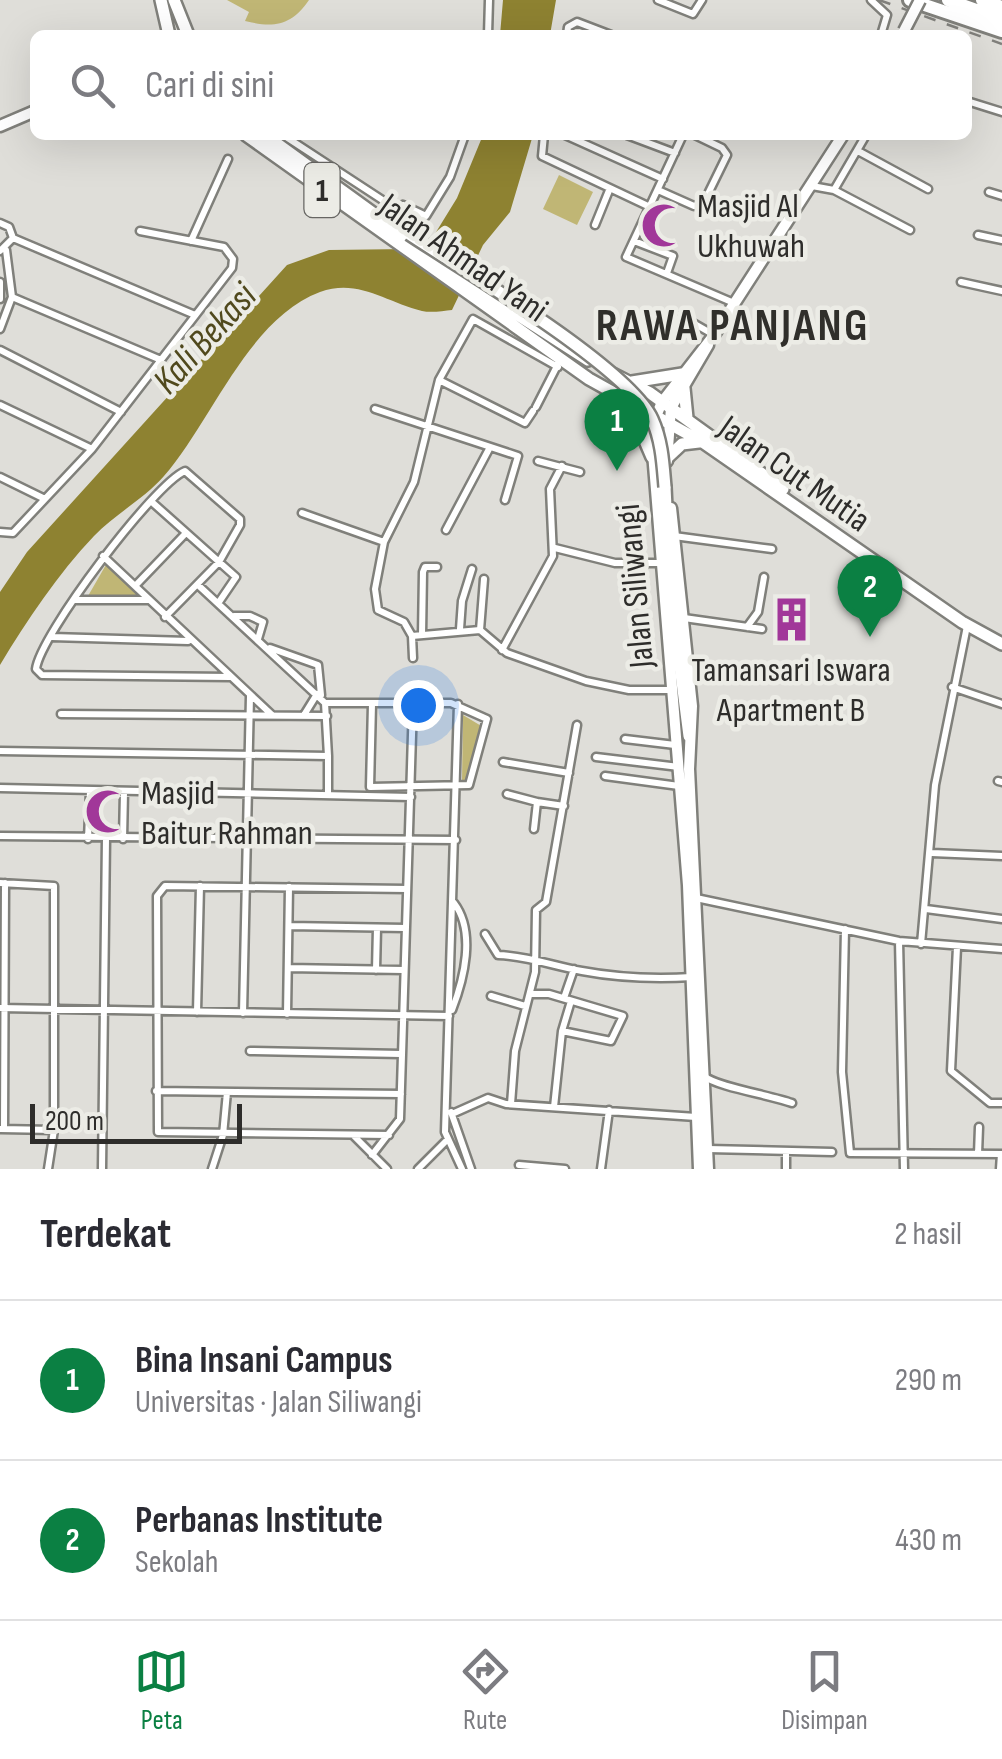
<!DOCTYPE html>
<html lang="id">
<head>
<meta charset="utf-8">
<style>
	:root { --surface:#fff; --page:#f7f7f7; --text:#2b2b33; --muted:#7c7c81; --line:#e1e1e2; --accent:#0b8043 }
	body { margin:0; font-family:"Sofia Sans Condensed",sans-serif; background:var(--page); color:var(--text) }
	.scale { position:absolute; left:30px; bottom:25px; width:212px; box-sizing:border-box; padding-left:10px; border:5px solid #2e2d2b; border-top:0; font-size:28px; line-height:35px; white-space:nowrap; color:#2e2d2b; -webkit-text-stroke:8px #ecece6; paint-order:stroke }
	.you { position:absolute; left:418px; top:705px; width:35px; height:35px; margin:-25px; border:8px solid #fff; border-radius:50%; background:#1a73e8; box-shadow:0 0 0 15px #1a73e833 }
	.badge { display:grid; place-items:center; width:65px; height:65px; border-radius:50%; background:var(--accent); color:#fff; font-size:32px; font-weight:700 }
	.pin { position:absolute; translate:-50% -82px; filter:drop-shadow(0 2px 5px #0008) }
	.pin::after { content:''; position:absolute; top:52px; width:35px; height:30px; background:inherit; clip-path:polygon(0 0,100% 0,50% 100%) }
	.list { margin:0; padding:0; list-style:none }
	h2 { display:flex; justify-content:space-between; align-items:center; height:130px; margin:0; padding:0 40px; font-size:42px }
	h2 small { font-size:32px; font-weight:400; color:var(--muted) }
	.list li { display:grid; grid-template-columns:65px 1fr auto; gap:30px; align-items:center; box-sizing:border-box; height:160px; padding:0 40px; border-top:2px solid var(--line) }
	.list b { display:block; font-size:38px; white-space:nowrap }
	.list p { margin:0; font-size:32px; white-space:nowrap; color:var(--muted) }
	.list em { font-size:32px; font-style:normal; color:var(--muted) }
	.icon { flex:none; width:55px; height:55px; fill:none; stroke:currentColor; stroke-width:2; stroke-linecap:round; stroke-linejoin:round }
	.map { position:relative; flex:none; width:1002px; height:1169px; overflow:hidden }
	.search { position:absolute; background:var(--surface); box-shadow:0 10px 40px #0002; left:30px; right:30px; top:30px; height:110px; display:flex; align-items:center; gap:25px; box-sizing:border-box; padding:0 35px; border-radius:15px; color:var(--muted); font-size:38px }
	.sheet { height:450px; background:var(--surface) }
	nav { display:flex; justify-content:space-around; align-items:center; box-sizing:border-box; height:140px; border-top:2px solid var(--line); background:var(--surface); font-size:28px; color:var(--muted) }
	nav a { display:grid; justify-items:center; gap:5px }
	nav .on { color:var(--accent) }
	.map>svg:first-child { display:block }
	.green { fill:#c0b675 }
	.water { fill:#8e8231 }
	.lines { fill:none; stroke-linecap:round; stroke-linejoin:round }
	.minor-casing { stroke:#80807b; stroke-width:11 }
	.primary-casing { stroke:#80807b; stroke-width:15 }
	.trunk-casing { stroke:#80807b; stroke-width:16 }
	.motorway-casing { stroke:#80807b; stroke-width:18 }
	.minor { stroke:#fff; stroke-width:6 }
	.primary { stroke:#fff; stroke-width:10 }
	.trunk { stroke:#fff; stroke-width:11 }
	.motorway { stroke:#fff; stroke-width:12 }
	.rail { stroke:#81807c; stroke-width:2.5; stroke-dasharray:12 12; stroke-linecap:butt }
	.primary-bridge-casing { stroke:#80807b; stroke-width:15; stroke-linecap:butt }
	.trunk-bridge-casing { stroke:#80807b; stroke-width:16; stroke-linecap:butt }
	.primary-bridge { stroke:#fff; stroke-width:10 }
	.trunk-bridge { stroke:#fff; stroke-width:11 }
	.labels { text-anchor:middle; stroke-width:9; stroke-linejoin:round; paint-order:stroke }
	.shield { fill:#ecece6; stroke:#676663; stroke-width:2.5 }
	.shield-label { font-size:32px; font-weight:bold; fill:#2e2d2b }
	.poi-label { font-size:35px; fill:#2e2d2b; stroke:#ecece6; text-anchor:start }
	.street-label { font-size:35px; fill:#2e2d2b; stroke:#ecece6 }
	.water-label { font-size:38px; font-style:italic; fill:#50491d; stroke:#ecece6 }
	.district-label { font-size:45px; font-weight:bold; letter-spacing:2.5px; fill:#302f2b; stroke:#ecece6 }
</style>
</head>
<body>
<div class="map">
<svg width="1002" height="1169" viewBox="0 0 1002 1169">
	<rect width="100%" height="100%" fill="#dfded9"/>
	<path class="green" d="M 227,0 L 309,0 C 291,26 274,28 245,21 L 249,12 Z
		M 559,175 L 593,192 L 577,225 L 543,209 Z
		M 107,563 L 142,595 L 142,597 L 88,596 Z
		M 463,715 L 483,727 L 470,783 L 462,782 Z"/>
	<path class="water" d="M 503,0 L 556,0 L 550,35 L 500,35 Z
		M 483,135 L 533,135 L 510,212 L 483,245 L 452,310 C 443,311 431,313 422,311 C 386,302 358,278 320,292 C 248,319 212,421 164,476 C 144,499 115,514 94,536 C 58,574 27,620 0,665 L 0,592 L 27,552 L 287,265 L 329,250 L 408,249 L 433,237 L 457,198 Z"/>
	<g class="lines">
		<defs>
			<path id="minor" d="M 658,0 L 693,14 L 702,0
				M 871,0 L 887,15 L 881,35
				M 488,35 L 489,0
				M 567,35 L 568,27 L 577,22 L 611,35
				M 967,101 L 1002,112
				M 283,135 L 390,205
				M 544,135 L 542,156 L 650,207
				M 565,135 L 663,179
				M 627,135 L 675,153
				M 683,135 L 626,257 L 734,303
				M 858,151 L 928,189
				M 812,186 L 834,190 L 866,135
				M 658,190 L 694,206 L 704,202 L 727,155 L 722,148 L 695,135
				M 834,190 L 910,230
				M 989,192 L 1002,196
				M 0,223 L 9,227 L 13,238 L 0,251
				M 392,223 L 403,205 L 426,216 L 450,177 L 465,135
				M 595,225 L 610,188
				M 978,235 L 1002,240
				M 13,238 L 195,315
				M 191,241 L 228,159
				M 634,241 L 673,256 L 667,273
				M 0,282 L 0,299
				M 961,282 L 1002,291
				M 12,297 L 161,360
				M 681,316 L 714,335
				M 0,329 L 12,297 L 6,250
				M 0,350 L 121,412
				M 558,367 L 473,319 L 439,380 L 414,482 L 384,542 L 375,589 L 378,610 L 404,622 L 412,636 L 480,630 L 507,653 L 586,681 L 629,690 L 670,690
				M 439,380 L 525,423 L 533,411
				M 0,405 L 92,449
				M 536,407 L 558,364
				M 375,409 L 518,456 L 505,500
				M 538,461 L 580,472
				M 0,477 L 45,499
				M 153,503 L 236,577 L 219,602
				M 302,513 L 384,542
				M 446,530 L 489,449
				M 0,532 L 13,533 L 92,449 L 232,268 L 233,259 L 224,247 L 140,231
				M 674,536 L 772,549
				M 555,548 L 615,563 L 660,563
				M 103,556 L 272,715
				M 136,585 L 185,534
				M 198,585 L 325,703
				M 75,600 L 147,600
				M 234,616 L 250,616 L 263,622 L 258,639
				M 165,617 L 219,562 L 240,525 L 240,519 L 185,471 C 154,484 40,635 36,669 L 42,675 L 230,677
				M 684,618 L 762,629
				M 747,627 L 758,612 L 764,577
				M 460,629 L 462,601 L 472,569
				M 480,630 L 484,579
				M 422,635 L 423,572 L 425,567 L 437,567
				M 412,636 L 413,658
				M 52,637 L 188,641
				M 270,648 L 318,665 L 321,695
				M 502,650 L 553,556 L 550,489 L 562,466
				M 952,687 L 1002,704
				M 325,703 L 451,703 L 487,719 L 469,785 L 370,787
				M 458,704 L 445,1132 L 462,1169
				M 61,714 L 327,716
				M 304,715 L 317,694
				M 625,739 L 675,745
				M 0,751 L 328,756 L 325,703
				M 596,757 L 679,767
				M 503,762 L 569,773
				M 605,776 L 679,786
				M 998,781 L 1002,782
				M 370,787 L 372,704
				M 0,788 L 411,797
				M 328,794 L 328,756
				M 507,794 L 537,802
				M 534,829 L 537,802 L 564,806
				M 0,836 L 456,840
				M 88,839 L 90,791
				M 123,839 L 124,792
				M 932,853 L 1002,856
				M 0,883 L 54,886 L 54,1130 L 48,1169
				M 696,898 L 899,941 L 1002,949
				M 926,909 L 1002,919
				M 289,926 L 405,928
				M 845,929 L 842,1072 L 850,1153 L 1002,1154
				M 485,934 L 498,955 C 528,956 553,966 582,971 C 619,978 656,979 692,977
				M 899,941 L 904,1169
				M 921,944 L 935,785 L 967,626
				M 957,947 L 951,1071 L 990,1103 L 1002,1103
				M 288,968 L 403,970
				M 376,970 L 377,928
				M 530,994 L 549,994 L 623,1016 L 611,1041 L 562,1031
				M 491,996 L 525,1006
				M 564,998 L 574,969
				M 0,1008 L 449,1016
				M 452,1010 C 464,979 476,932 454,903
				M 197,1012 L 200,886
				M 243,1013 L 250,696
				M 287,1014 L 289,887
				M 250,1051 L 401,1054
				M 704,1076 C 717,1087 770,1095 792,1103
				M 156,1091 L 401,1094
				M 511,1104 L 515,1051 L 535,972 L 536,910 L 546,902 L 577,725
				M 554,1107 L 562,1031 L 571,1001
				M 451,1112 L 471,1169
				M 452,1114 L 488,1098 L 506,1104 L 696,1117
				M 1,1129 L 54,1130
				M 4,1129 L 5,883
				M 389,1135 L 158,1132 L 157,896 L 165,886 L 407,889
				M 354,1136 L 387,1169
				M 708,1149 L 832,1152
				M 978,1154 L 979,1127
				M 372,1155 L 400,1119 L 413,703
				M 519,1165 L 565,1169
				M 102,1169 L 106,838
				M 212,1169 L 223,1135 L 227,1092
				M 418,1169 L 446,1141
				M 601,1169 L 609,1110
				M 786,1169 L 786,1152
				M 1000,1169 L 1001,1154"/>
			<path id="primary" d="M 0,126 L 35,111
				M 667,461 L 671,408 L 708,345
				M 671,508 L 692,706 L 689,769 L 708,1169
				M 699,1169 L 688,885 L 651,428 L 662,402 L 714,335 L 843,135"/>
			<path id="trunk" d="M 161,0 L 169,35
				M 174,0 L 188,35
				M 246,135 L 589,379 L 704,443 L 962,622 L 1002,644
				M 265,135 L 482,292 L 588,360
				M 613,374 L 650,393 L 783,489
				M 632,382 L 682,374
				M 684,388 L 687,418
				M 614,395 L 637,422 L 652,457
				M 667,458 L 682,444 L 699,442
				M 665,487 L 670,588 L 689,736"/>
			<path id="motorway" d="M 910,0 L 1002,31
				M 948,0 L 1002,19
				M 982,0 L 1002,7"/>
		</defs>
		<use href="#minor" class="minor-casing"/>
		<use href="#primary" class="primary-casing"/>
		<use href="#trunk" class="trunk-casing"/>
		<use href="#motorway" class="motorway-casing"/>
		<use href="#minor" class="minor"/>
		<use href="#primary" class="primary"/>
		<use href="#trunk" class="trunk"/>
		<use href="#motorway" class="motorway"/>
		<path class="rail" d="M 879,0 L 1002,44"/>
		<defs>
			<path id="primary-bridge" d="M 904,31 L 920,0"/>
			<path id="trunk-bridge" d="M 409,234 C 463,270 628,367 652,419 C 662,441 663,464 665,487"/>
		</defs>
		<use href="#primary-bridge" class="primary-bridge-casing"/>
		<use href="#trunk-bridge" class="trunk-bridge-casing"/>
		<use href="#primary-bridge" class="primary-bridge"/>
		<use href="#trunk-bridge" class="trunk-bridge"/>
	</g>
	<defs>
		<symbol id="mosque-bare" viewBox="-9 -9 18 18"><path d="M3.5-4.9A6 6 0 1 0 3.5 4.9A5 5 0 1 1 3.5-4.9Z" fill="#a13799" stroke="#ecece6" stroke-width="2.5" paint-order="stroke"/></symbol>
		<symbol id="building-bare" viewBox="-9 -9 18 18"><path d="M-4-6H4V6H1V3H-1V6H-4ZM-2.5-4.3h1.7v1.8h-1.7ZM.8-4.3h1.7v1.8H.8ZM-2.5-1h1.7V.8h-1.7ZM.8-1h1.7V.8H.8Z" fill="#a13799" stroke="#ecece6" stroke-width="2.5" paint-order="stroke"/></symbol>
	</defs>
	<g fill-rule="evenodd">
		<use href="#mosque-bare" x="632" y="194" width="63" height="63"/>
		<use href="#building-bare" x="760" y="588" width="63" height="63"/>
		<use href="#mosque-bare" x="76" y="780" width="63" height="63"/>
	</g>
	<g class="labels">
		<rect class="shield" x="304.5" y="163" width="35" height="54" rx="8"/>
		<g class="shield-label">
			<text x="322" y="201">1</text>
		</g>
		<g class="poi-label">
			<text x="697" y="217">Masjid Al<tspan x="697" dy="40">Ukhuwah</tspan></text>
			<text x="791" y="681" text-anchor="middle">Tamansari Iswara<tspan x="791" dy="40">Apartment B</tspan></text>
			<text x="141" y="804">Masjid<tspan x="141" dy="40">Baitur Rahman</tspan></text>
		</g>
		<g class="street-label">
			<text transform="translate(464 257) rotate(35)" y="12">Jalan Ahmad Yani</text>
			<text transform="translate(795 473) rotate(35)" y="12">Jalan Cut Mutia</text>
			<text transform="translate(634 586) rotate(-95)" y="12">Jalan Siliwangi</text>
		</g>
		<g class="water-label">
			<text transform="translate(204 338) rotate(-48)" y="13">Kali Bekasi</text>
		</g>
		<g class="district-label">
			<text x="733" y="340">RAWA PANJANG</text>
		</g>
	</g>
</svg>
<div class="scale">200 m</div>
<div class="you"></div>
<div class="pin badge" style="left:617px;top:471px">1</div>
<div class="pin badge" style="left:870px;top:637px">2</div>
<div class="search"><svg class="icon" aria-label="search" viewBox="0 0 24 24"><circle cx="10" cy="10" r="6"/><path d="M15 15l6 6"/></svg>Cari di sini</div>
</div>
<section class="sheet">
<h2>Terdekat<small>2 hasil</small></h2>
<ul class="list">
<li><span class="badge">1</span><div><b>Bina Insani Campus</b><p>Universitas · Jalan Siliwangi</p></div><em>290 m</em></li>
<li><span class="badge">2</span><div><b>Perbanas Institute</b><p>Sekolah</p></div><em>430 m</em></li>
</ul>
</section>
<nav>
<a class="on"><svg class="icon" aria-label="map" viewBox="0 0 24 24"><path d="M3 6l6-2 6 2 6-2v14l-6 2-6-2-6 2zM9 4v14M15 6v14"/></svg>Peta</a>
<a><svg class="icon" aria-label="directions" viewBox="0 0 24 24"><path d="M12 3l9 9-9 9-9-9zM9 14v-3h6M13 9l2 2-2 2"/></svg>Rute</a>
<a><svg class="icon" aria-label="saved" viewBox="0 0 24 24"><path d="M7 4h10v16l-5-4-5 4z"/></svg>Disimpan</a>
</nav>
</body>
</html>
